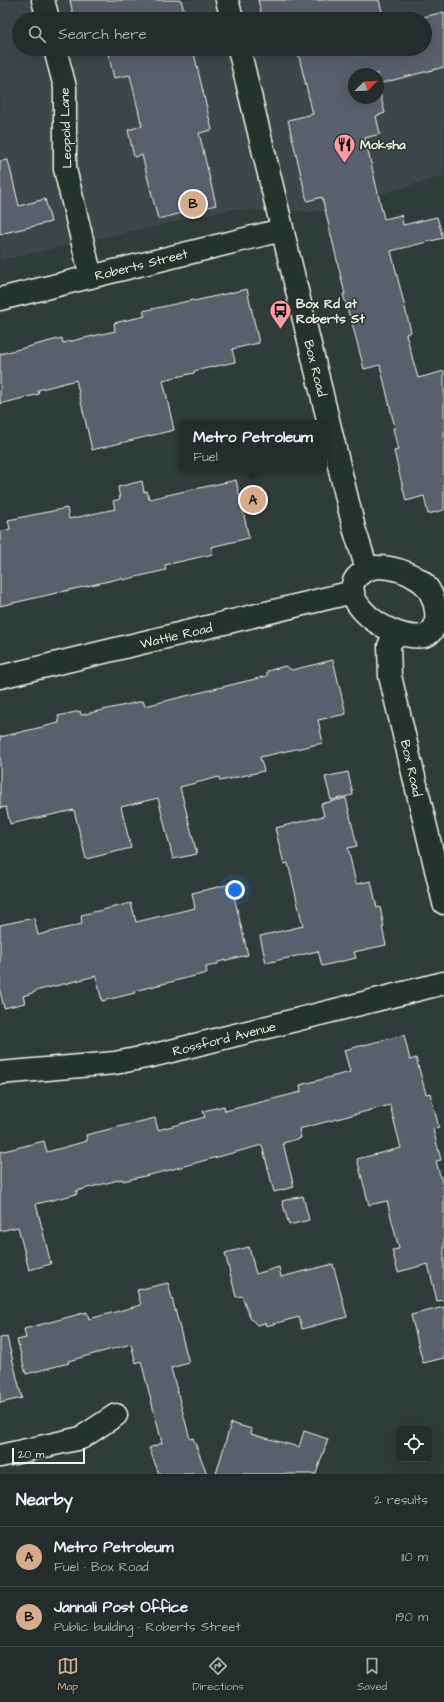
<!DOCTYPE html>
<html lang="en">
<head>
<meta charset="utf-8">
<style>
	:root { --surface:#242d2c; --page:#303938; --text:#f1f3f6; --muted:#a3a8a9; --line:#414948; --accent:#d6ab8b }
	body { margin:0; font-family:"Architects Daughter",sans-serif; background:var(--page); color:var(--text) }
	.controls { position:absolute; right:12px; bottom:12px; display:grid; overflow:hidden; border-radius:6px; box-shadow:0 4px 16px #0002 }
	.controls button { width:36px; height:36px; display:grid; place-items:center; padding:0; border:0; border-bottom:1px solid var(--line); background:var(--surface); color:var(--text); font:20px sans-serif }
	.compass { position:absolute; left:348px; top:68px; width:36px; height:36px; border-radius:50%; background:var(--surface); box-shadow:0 4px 16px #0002; rotate:66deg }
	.scale { position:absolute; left:12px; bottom:10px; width:73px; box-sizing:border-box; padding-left:4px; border:2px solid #f4f1e8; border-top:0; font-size:11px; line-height:14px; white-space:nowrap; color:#f4f1e8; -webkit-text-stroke:3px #26332d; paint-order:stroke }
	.you { position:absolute; left:235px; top:890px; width:14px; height:14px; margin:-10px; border:3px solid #fff; border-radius:50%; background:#1a73e8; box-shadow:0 0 0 6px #1a73e833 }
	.badge { display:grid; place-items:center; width:26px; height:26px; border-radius:50%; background:var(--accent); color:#111; font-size:13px; font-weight:700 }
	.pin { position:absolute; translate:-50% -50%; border:2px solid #fff; box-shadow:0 1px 4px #0006 }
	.popup { position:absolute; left:179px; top:420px; width:148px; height:52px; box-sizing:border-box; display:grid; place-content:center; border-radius:6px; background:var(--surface); filter:drop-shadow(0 1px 3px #0005); font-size:13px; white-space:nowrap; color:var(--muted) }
	.popup b { font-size:15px; color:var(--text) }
	.popup::after { content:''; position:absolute; left:50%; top:100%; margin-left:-8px; border:8px solid transparent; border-top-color:var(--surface) }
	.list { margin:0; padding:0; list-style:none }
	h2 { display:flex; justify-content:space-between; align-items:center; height:52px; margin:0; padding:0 16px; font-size:17px }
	h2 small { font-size:13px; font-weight:400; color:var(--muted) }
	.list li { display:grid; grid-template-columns:26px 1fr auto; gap:12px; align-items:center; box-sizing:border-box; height:60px; padding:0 16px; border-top:1px solid var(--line) }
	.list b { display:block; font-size:15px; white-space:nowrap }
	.list p { margin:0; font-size:13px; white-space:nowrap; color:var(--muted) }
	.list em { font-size:13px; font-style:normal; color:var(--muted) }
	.icon { flex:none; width:22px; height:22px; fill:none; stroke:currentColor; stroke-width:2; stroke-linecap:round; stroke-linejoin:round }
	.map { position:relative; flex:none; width:444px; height:1474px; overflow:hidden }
	.search { position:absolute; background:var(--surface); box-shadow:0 4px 16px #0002; left:12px; right:12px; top:12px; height:44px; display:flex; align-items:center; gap:10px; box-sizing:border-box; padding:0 14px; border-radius:22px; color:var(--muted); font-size:15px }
	.sheet { height:172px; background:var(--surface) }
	nav { display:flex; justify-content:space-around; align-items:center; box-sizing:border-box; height:56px; border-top:1px solid var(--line); background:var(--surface); font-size:11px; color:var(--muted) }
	nav a { display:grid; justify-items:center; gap:2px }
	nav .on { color:var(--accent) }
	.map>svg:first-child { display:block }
	.built { fill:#3d4649; fill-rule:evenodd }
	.building { fill:#5a5e6c; stroke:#f4f1e8 }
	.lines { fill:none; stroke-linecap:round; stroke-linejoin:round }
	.minor-casing { stroke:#f4f1e8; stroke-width:25 }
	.minor { stroke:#26332d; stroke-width:22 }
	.labels { text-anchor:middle; stroke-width:3; stroke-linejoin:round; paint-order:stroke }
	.street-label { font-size:13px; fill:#f4f1e8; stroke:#26332d }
	.poi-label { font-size:13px; font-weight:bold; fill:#f4f1e8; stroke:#26332d; text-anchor:start }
</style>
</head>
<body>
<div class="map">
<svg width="444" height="1474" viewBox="0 0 444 1474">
	<rect width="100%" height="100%" fill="#303c3a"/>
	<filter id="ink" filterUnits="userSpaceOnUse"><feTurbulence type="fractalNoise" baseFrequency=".025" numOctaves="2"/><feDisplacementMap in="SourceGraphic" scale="8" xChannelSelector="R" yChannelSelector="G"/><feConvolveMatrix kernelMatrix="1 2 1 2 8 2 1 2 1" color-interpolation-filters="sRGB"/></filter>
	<g filter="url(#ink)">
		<path class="built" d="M 0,0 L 444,0 L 444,176 L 315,212 L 232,209 L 0,260 ZM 19,19 L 425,19 L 425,49 L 19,49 ZM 354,74 L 378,74 L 378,98 L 354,98 Z"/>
		<path class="building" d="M 70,0 L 181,0 L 186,19 L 74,19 Z
			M 258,0 L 379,0 L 384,19 L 251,19 L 262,16 Z
			M 444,12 L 444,67 L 378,84 L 378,74 L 354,74 L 354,98 L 378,98 L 378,86 L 385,113 L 376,116 L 380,134 L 365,138 L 384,219 L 401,215 L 403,225 L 437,217 L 443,238 L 391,251 L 411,332 L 406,334 L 418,378 L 444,371 L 444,510 L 428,514 L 424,496 L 406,501 L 394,451 L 398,450 L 393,428 L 395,428 L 380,365 L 364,369 L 350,315 L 349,315 L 343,294 L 345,294 L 322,197 L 307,201 L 288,120 L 313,114 L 297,49 L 425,49 L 425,19 L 415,19 Z
			M 107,49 L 193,49 L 212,130 L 199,133 L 216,205 L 158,219 L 142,155 L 134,157 L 128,130 L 142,126 L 130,75 L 114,78 Z
			M 8,160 L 19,206 L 45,199 L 51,222 L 0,234 L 0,161 Z
			M 247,289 L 259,343 L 232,349 L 235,362 L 194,371 L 194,373 L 163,380 L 174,430 L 92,450 L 76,380 L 38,390 L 39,394 L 0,404 L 0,354 L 62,338 L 63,343 L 115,331 L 114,323 L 145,316 L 143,311 L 193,300 L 194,301 Z
			M 236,480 L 249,538 L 211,547 L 213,554 L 165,565 L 166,570 L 123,580 L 122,578 L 0,606 L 0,532 L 10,529 L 8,520 L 67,508 L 69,519 L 115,509 L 113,501 L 120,499 L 118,487 L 142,481 L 144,492 L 147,491 L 149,499 Z
			M 333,660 L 346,714 L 318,720 L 323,743 L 260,757 L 264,771 L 220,781 L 219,777 L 180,787 L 197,854 L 173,859 L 158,798 L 121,807 L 131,848 L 86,859 L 74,810 L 10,824 L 6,807 L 0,808 L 0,737 L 59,723 L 58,716 L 80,711 L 81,715 L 143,701 L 145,706 L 267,676 L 267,671 L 285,666 L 292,670 Z
			M 348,772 L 353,795 L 331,800 L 325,777 Z
			M 346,798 L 357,846 L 348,848 L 356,884 L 371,881 L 377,908 L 380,907 L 384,927 L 382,927 L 386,945 L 354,952 L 356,958 L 322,966 L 318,951 L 266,963 L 260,936 L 303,926 L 288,863 L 284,864 L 275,828 L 324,816 L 321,804 Z
			M 231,884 L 248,955 L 218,962 L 218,964 L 206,967 L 207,973 L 134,991 L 135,993 L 102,1001 L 96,976 L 35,991 L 35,992 L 23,996 L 25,1003 L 4,1008 L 0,991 L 0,925 L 34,918 L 38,935 L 82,924 L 81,915 L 131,903 L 136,922 L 195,908 L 192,893 Z
			M 404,1035 L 410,1060 L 416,1058 L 426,1094 L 430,1093 L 439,1128 L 433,1129 L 441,1160 L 436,1161 L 444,1190 L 444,1300 L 437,1301 L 428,1264 L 398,1272 L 392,1250 L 399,1249 L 387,1201 L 369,1205 L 357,1159 L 401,1148 L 390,1105 L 299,1129 L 301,1138 L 283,1143 L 294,1187 L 274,1192 L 262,1145 L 162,1172 L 123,1181 L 122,1179 L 76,1191 L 77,1194 L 36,1204 L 51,1264 L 29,1270 L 18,1227 L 0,1231 L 0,1152 L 44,1141 L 47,1152 L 87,1141 L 86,1135 L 155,1118 L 158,1130 L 205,1117 L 203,1111 L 224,1106 L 225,1111 L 301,1092 L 300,1085 L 350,1072 L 344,1050 Z
			M 303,1196 L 309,1220 L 289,1225 L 282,1201 Z
			M 249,1247 L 256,1274 L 279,1267 L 281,1277 L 333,1264 L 347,1317 L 302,1329 L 299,1317 L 266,1326 L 265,1323 L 257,1325 L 250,1318 L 242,1296 L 236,1297 L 225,1253 Z
			M 168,1283 L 189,1363 L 171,1368 L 190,1439 L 193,1438 L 207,1474 L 159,1474 L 149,1448 L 162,1443 L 141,1361 L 136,1363 L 131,1344 L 68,1361 L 69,1363 L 26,1374 L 17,1340 L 26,1338 L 24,1329 L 87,1312 L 89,1319 L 141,1305 L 137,1290 Z
			M 444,1307 L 444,1358 L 423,1363 L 411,1315 Z
			M 7,1337 L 22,1398 L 0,1403 L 0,1338 Z
			M 231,1423 L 252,1429 L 251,1434 L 299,1447 L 304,1431 L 328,1439 L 316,1474 L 216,1474 Z"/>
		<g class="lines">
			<defs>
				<path id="minor" d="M 43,0 L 48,19
					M 227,0 L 232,19
					M 55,49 L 65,87 L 65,169 L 91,277
					M 239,49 L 354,528 L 367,569
					M 0,299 L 282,230
					M 376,567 C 392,567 409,572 422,582 C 437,594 444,631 424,636 C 382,642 317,583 376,567 Z
					M 395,632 L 389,646 L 390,676 L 444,903
					M 0,677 L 353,592
					M 0,1073 L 115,1063 L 151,1056 L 444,983
					M 0,1456 L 81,1438 L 116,1415"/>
			</defs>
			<use href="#minor" class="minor-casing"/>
			<use href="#minor" class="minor"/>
		</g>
	</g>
	<defs>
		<symbol id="restaurant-pin" viewBox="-11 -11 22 30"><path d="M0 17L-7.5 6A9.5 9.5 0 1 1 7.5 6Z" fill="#ff9aa2" stroke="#26332d"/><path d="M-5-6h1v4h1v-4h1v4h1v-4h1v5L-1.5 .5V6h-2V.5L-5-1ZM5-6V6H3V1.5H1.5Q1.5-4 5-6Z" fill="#111"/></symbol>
		<symbol id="bus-pin" viewBox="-11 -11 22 30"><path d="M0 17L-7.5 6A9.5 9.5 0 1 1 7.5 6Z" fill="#ff9aa2" stroke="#26332d"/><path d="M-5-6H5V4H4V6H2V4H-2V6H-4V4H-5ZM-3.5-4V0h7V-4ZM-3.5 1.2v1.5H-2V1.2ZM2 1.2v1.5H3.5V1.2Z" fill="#111"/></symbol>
	</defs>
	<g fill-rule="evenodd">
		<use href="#restaurant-pin" x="332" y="132" width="25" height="34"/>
		<use href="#bus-pin" x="268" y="298" width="25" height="34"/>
	</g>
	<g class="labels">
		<g class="street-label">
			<text transform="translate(65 128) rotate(-92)" y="5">Leopold Lane</text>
			<text transform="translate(141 264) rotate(-14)" y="5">Roberts Street</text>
			<text transform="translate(316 368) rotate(76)" y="5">Box Road</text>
			<text transform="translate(176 635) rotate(-13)" y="5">Wattle Road</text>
			<text transform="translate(412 768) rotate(77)" y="5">Box Road</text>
			<text transform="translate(224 1038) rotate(-14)" y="5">Rossford Avenue</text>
		</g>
		<g class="poi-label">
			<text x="360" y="149">Moksha</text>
			<text x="296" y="308">Box Rd at<tspan x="296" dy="15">Roberts St</tspan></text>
		</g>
	</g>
</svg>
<div class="controls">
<button><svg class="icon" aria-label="locate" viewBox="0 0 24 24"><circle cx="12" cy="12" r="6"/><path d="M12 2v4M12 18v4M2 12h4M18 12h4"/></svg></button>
</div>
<svg class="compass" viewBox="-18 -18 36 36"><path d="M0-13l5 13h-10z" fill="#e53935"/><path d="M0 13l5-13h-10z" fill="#a3a8a9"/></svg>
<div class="scale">20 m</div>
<div class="you"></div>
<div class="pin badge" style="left:253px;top:500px">A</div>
<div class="popup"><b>Metro Petroleum</b>Fuel</div>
<div class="pin badge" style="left:193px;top:204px">B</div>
<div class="search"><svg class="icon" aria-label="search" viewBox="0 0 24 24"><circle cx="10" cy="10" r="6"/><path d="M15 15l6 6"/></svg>Search here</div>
</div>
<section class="sheet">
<h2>Nearby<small>2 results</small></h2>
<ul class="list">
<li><span class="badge">A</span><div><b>Metro Petroleum</b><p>Fuel · Box Road</p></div><em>110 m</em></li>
<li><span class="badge">B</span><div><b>Jannali Post Office</b><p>Public building · Roberts Street</p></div><em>190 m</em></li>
</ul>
</section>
<nav>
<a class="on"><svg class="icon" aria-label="map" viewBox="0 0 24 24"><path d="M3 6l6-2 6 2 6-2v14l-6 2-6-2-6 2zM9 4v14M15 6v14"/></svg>Map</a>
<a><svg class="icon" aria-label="directions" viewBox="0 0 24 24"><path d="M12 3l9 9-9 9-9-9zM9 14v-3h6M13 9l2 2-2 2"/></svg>Directions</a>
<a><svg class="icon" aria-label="saved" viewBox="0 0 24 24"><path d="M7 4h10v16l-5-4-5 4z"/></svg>Saved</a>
</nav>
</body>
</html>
